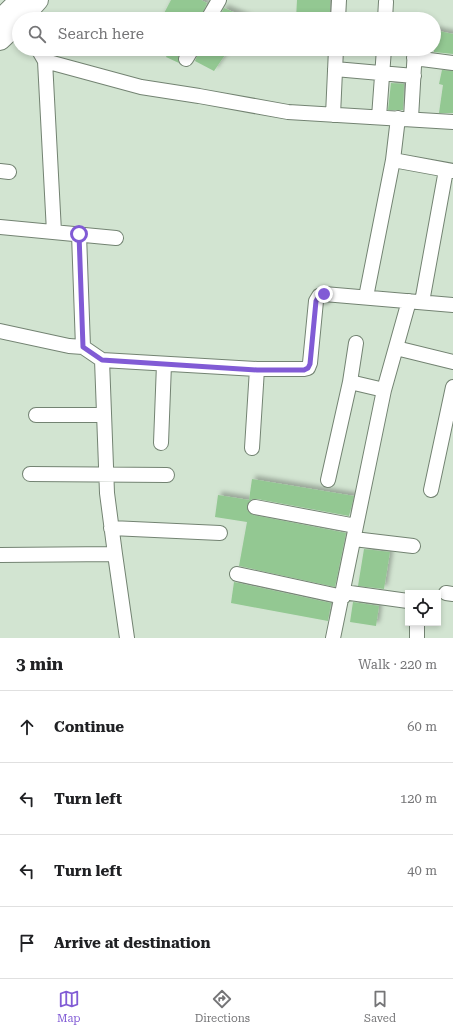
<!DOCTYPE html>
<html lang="en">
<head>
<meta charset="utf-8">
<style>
	:root { --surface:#fff; --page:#f2f2f2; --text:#202124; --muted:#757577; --line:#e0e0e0; --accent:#815bd5 }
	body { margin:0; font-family:"Roboto Serif",serif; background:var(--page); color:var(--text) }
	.controls { position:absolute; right:12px; bottom:12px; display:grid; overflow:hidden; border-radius:0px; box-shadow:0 2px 6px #0003 }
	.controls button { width:36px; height:36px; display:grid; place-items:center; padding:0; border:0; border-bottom:1px solid var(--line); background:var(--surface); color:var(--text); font:20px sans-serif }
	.stop { position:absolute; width:12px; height:12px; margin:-9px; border:3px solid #815bd5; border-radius:50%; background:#fff }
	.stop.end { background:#815bd5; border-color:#fff; box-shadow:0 1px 4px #0008 }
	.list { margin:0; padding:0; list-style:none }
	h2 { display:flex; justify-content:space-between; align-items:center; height:52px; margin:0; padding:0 16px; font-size:17px }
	h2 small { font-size:13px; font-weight:400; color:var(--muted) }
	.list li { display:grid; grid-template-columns:26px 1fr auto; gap:12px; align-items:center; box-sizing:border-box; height:72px; padding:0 16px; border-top:1px solid var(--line) }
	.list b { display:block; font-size:15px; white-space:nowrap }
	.list em { font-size:13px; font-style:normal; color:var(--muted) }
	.icon { flex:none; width:22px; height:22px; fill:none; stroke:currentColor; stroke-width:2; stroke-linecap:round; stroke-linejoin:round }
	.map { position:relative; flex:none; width:453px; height:638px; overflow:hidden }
	.search { position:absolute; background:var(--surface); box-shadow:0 2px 6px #0003; left:12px; right:12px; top:12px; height:44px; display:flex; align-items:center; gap:10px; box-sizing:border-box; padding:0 14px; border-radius:22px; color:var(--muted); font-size:15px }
	.sheet { height:340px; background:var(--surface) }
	nav { display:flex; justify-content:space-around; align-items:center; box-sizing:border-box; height:56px; border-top:1px solid var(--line); background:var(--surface); font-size:11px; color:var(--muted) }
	nav a { display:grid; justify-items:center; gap:2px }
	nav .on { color:var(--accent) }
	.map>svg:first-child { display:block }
	.building { fill:#93c892; filter:url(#shadow) }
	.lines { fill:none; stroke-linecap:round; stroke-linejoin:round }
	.street-casing { stroke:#738372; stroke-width:16 }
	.secondary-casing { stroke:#738372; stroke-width:22 }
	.street { stroke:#fff; stroke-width:14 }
	.secondary { stroke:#fff; stroke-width:20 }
	.route { stroke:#815bd5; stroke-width:5 }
</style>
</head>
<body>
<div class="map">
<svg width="453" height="638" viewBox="0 0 453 638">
	<defs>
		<filter id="shadow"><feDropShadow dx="3.5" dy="-3.5" stdDeviation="2" flood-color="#0004"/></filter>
	</defs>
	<rect width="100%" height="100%" fill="#d2e4d1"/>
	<path class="building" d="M 171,0 L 201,0 L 207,3 L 200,19 L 161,19 Z
		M 297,0 L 330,0 L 330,19 L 296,19 Z
		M 224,8 L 250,19 L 218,19 Z
		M 434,30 L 453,34 L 453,54 L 434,52 Z
		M 170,49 L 182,49 L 178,58 L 179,63 L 166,57 Z
		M 200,49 L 229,49 L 214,71 L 195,61 Z
		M 442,70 L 453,71 L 453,113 L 439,113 L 443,85 L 439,84 Z
		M 391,83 L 404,84 L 403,110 L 388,110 Z
		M 252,479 L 354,496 L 349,516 L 257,499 L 252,499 L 247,505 L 247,510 L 253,515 L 346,533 L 335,587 L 239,566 L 247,522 L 215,517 L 218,495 L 249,500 Z
		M 364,549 L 390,552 L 384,589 L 358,586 Z
		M 234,582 L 331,603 L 328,621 L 231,603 Z
		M 353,602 L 379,606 L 376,626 L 350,622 Z"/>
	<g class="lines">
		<defs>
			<path id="street" d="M 208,19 L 219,0
				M 338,19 L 339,0
				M 385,19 L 386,2
				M 38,49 L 45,61 L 141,87 L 199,96 L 288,112 L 453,122
				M 414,58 L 453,63
				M 186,59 L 192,49
				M 45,61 L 54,232
				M 335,69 L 414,76
				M 333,115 L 336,49
				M 379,117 L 384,49
				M 411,118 L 415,49
				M 393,160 L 453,171
				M 0,171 L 9,172
				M 0,227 L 116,238
				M 79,234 L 83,347
				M 366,297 L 393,160 L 398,118
				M 422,302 L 446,170
				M 0,331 L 69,346 L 83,347 L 102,360 L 107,493 L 115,554
				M 396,348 L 453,362
				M 102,360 L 257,369 L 304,369 L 308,368 L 310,363 L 316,301 L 319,296 L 324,294 L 453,305
				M 350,382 L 384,390
				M 36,415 L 104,415
				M 161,443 L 164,364
				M 252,448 L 257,369
				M 30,474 L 167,475
				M 328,480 L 350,382 L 356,343
				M 431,490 L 453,387
				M 255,507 L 356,526
				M 111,528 L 220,533
				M 354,539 L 413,546
				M 0,555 L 115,554 L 127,638
				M 237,574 L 343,597
				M 343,592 L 408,601
				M 446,593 L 453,594
				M 333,638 L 384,390 L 409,301
				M 417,638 L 417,623"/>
			<path id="secondary" d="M 21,19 L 38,0
				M 0,20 L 20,0
				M 0,40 L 19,22"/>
		</defs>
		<use href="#street" class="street-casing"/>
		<use href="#secondary" class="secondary-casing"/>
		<use href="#street" class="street"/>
		<use href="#secondary" class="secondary"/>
	</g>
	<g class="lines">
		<path class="route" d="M 79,234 L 83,347 L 102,360 L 257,370 L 304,370 L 308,368 L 310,364 L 316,301 L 319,296 L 324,294"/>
	</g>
</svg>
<div class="controls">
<button><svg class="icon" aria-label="locate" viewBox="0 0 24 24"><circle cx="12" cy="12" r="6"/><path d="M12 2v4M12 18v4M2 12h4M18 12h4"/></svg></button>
</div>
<div class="stop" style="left:79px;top:234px"></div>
<div class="stop end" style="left:324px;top:294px"></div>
<div class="search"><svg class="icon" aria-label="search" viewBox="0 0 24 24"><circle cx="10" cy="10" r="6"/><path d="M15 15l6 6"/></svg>Search here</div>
</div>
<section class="sheet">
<h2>3 min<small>Walk · 220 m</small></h2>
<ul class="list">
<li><svg class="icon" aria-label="ahead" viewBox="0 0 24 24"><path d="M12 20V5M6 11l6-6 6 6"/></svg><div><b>Continue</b></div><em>60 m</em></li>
<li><svg class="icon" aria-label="left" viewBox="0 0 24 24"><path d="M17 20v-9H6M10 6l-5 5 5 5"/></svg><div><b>Turn left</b></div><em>120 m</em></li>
<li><svg class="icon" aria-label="left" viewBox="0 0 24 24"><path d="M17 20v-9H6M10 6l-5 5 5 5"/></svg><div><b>Turn left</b></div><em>40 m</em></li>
<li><svg class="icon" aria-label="arrive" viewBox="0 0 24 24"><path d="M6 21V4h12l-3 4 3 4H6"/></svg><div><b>Arrive at destination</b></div></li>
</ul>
</section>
<nav>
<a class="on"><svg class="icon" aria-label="map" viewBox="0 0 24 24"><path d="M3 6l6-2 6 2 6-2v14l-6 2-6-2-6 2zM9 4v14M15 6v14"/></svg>Map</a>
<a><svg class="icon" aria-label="directions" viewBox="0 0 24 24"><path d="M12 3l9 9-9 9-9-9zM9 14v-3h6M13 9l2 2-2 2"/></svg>Directions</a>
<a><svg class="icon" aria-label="saved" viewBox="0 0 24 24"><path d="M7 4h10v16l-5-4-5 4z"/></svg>Saved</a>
</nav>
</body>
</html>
